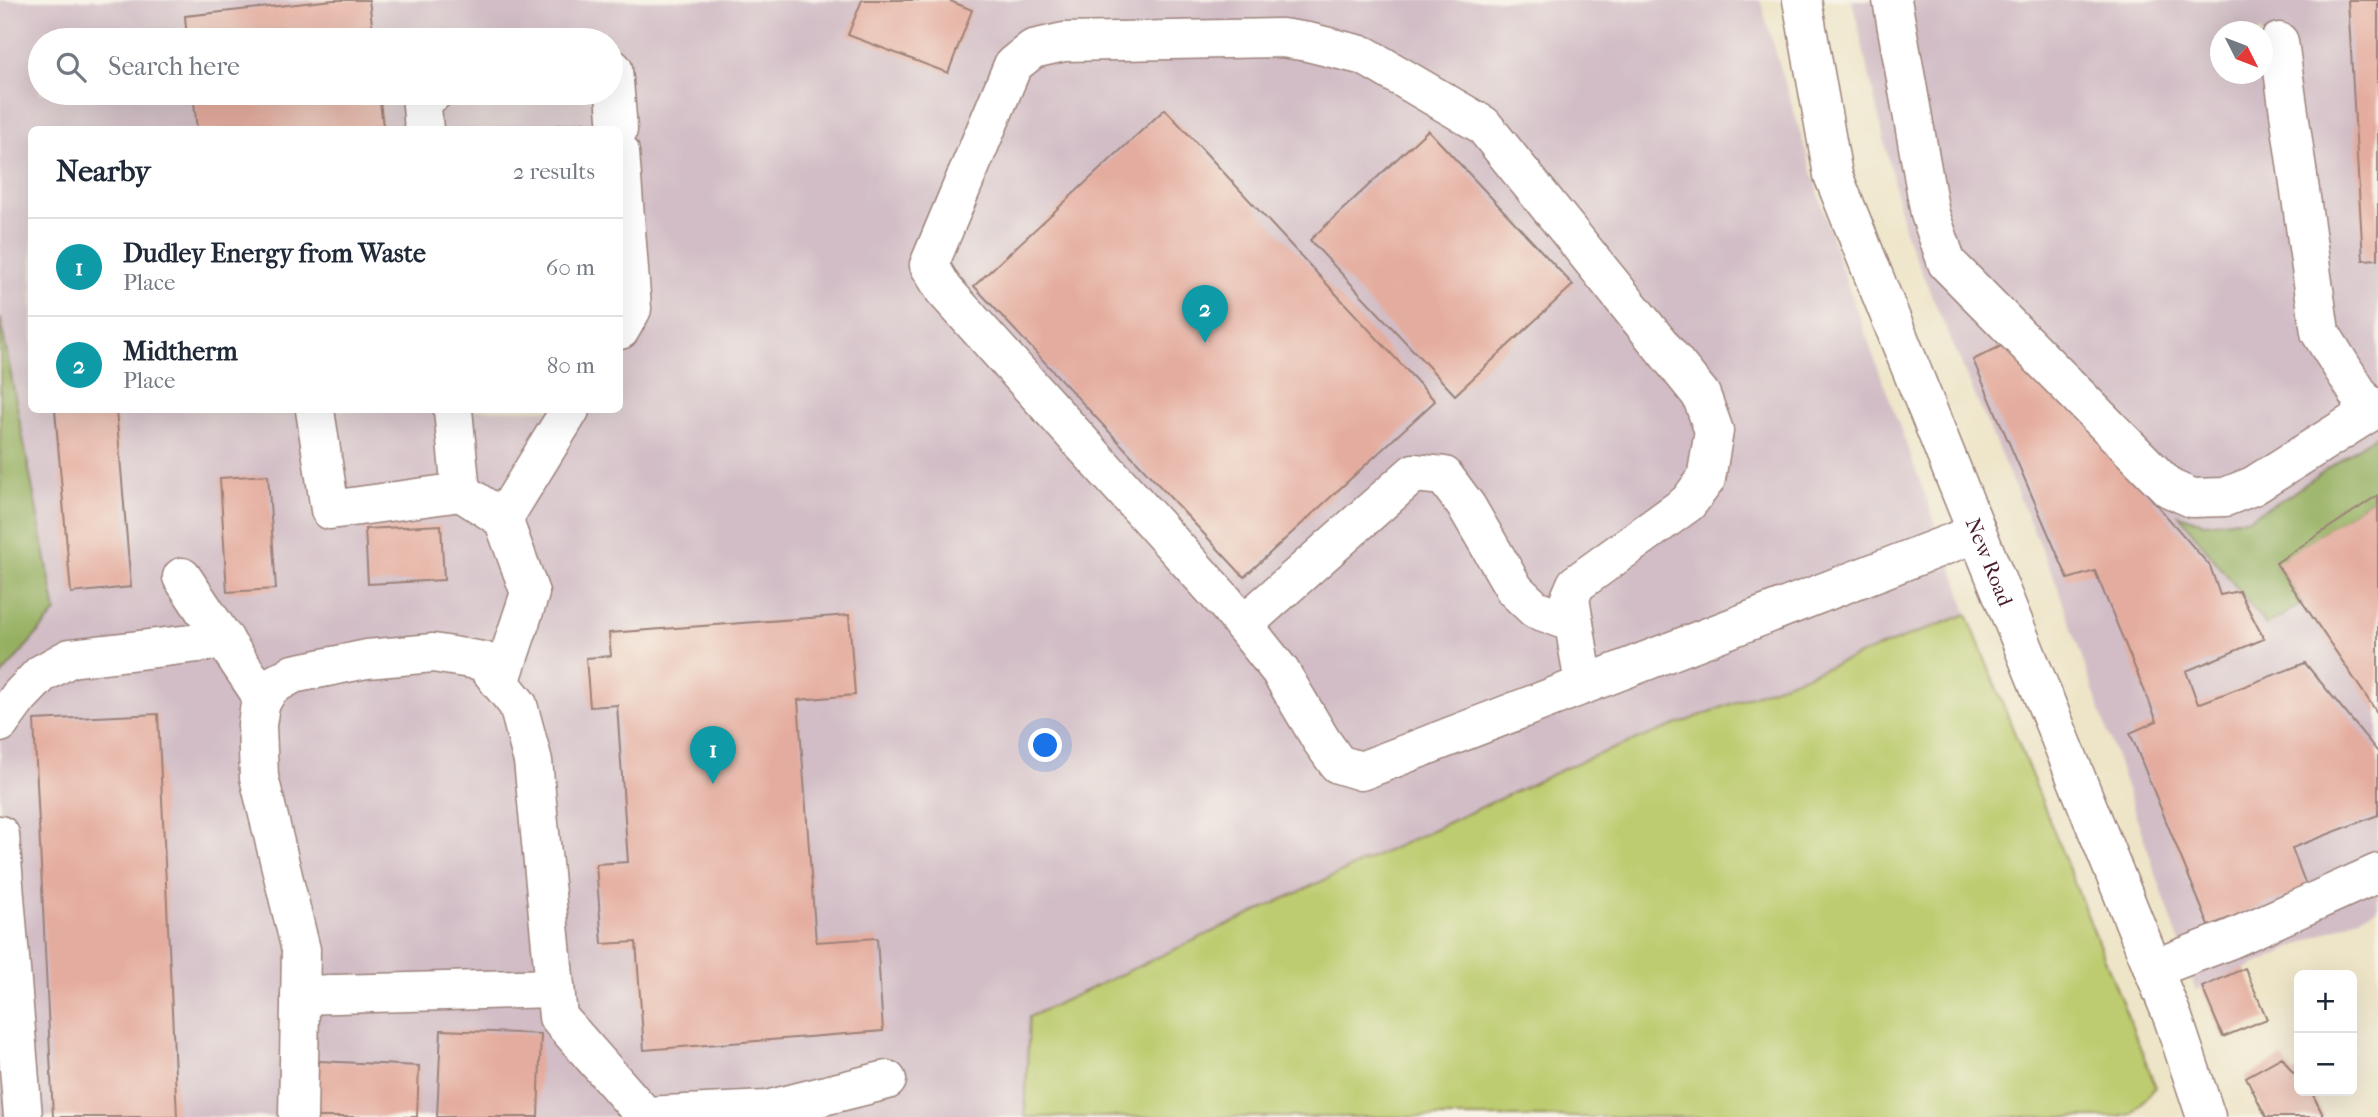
<!DOCTYPE html>
<html lang="en">
<head>
<meta charset="utf-8">
<style>
	:root { --surface:#fff; --page:#f2f2f3; --text:#1f2937; --muted:#747a83; --line:#e0e1e3; --accent:#1a73e8 }
	body { margin:0; font-family:"IM FELL French Canon",serif; background:var(--page); color:var(--text) }
	.controls { position:absolute; right:21px; bottom:21px; display:grid; overflow:hidden; border-radius:10px; box-shadow:0 7px 28px #0002 }
	.controls button { width:63px; height:63px; display:grid; place-items:center; padding:0; border:0; border-bottom:2px solid var(--line); background:var(--surface); color:var(--text); font:35px sans-serif }
	.compass { position:absolute; left:2210px; top:21px; width:63px; height:63px; border-radius:50%; background:var(--surface); box-shadow:0 7px 28px #0002; rotate:132deg }
	.you { position:absolute; left:1046px; top:746px; width:24px; height:24px; margin:-18px; border:5px solid #fff; border-radius:50%; background:#1a73e8; box-shadow:0 0 0 10px #1a73e833 }
	.badge { display:grid; place-items:center; width:46px; height:46px; border-radius:50%; background:var(--accent); color:#fff; font-size:23px; font-weight:700 }
	.pin { position:absolute; translate:-50% -58px; filter:drop-shadow(0 2px 4px #0008) }
	.pin::after { content:''; position:absolute; top:37px; width:24px; height:21px; background:inherit; clip-path:polygon(0 0,100% 0,50% 100%) }
	.list { margin:0; padding:0; list-style:none }
	h2 { display:flex; justify-content:space-between; align-items:center; height:91px; margin:0; padding:0 28px; font-size:30px }
	h2 small { font-size:23px; font-weight:400; color:var(--muted) }
	.list li { display:grid; grid-template-columns:46px 1fr auto; gap:21px; align-items:center; box-sizing:border-box; height:98px; padding:0 28px; border-top:2px solid var(--line) }
	.list b { display:block; font-size:26px; white-space:nowrap }
	.list p { margin:0; font-size:23px; white-space:nowrap; color:var(--muted) }
	.list em { font-size:23px; font-style:normal; color:var(--muted) }
	.icon { flex:none; width:38px; height:38px; fill:none; stroke:currentColor; stroke-width:2; stroke-linecap:round; stroke-linejoin:round }
	.map { position:relative; flex:none; width:2378px; height:1117px; overflow:hidden }
	.search { position:absolute; background:var(--surface); box-shadow:0 7px 28px #0002; left:28px; top:28px; width:595px; height:77px; display:flex; align-items:center; gap:18px; box-sizing:border-box; padding:0 24px; border-radius:38px; color:var(--muted); font-size:26px }
	.panel { position:absolute; background:var(--surface); box-shadow:0 7px 28px #0002; left:28px; top:126px; width:595px; height:287px; border-radius:10px }
	.map>svg:first-child { display:block }
	.industrial { fill:#d2bdc6; fill-rule:evenodd }
	.green { fill:#bdcc6f; stroke:#84764d; stroke-width:2 }
	.forest { fill:#96b062; stroke:#706846; stroke-width:2 }
	.building { fill:#e4ac9e }
	.lines { fill:none; stroke-linecap:round; stroke-linejoin:round }
	.minor-casing { stroke:#9c827a; stroke-width:41 }
	.minor { stroke:#fff; stroke-width:38 }
	.labels { text-anchor:middle; stroke-width:6; stroke-linejoin:round; paint-order:stroke }
	.street-label { font-size:21px; fill:#4a1f2b; stroke:#f7f3e8 }
</style>
</head>
<body>
<div class="map">
<svg width="2378" height="1117" viewBox="0 0 2378 1117">
	<rect width="100%" height="100%" fill="#f7f3e8"/>
	<filter id="ink" filterUnits="userSpaceOnUse"><feTurbulence type="fractalNoise" baseFrequency=".0143" numOctaves="2"/><feDisplacementMap in="SourceGraphic" scale="14" xChannelSelector="R" yChannelSelector="G"/><feConvolveMatrix kernelMatrix="1 2 1 2 8 2 1 2 1" color-interpolation-filters="sRGB"/></filter>
	<filter id="wash" filterUnits="userSpaceOnUse"><feTurbulence type="fractalNoise" baseFrequency=".00686" numOctaves="4" result="noise"/><feDisplacementMap in="SourceGraphic" scale="28" xChannelSelector="R" yChannelSelector="G"/><feGaussianBlur stdDeviation="1.57" result="paint"/><feColorMatrix in="noise" values="0 0 0 0 0 0 0 0 0 0 0 0 0 0 0 0 0 1.4 0 .05"/><feComposite in="paint" operator="in"/></filter>
	<g filter="url(#wash)">
		<rect width="100%" height="100%" fill="#eee5c8"/>
		<path class="industrial" d="M 0,0 L 1760,0 L 1843,274 L 1960,589 L 1967,614 L 1581,761 L 1029,1017 L 1025,1117 L 0,1117 L 0,677 L 56,612 L 0,317 ZM 40,40 L 611,40 L 611,93 L 40,93 ZM 32,130 L 620,130 L 620,410 L 32,410 Z
			M 1852,0 L 2378,0 L 2378,434 L 2288,496 L 2249,518 L 2204,523 L 2180,516 L 2266,625 L 2276,563 L 2378,495 L 2378,909 L 2196,991 L 2057,585 L 1906,236 ZM 2220,32 L 2262,32 L 2262,74 L 2220,74 Z"/>
		<path class="green" d="M 1967,614 L 2156,1087 L 2132,1114 L 2115,1117 L 1025,1117 L 1029,1017 L 1581,761 Z"/>
		<path class="forest" d="M 0,317 L 56,612 L 0,677 Z
			M 2378,434 L 2378,495 L 2276,564 L 2302,604 L 2266,625 L 2179,515 L 2204,523 L 2249,518 L 2288,496 Z"/>
		<g id="blocks">
			<path class="building" d="M 333,0 L 369,0 L 374,40 L 187,40 L 185,16 Z
				M 862,0 L 948,0 L 972,10 L 948,73 L 848,35 Z
				M 2348,0 L 2378,0 L 2378,259 L 2363,260 Z
				M 193,93 L 379,93 L 383,126 L 348,130 L 197,130 Z
				M 1165,109 L 1435,401 L 1244,577 L 974,286 Z
				M 584,122 L 585,130 L 535,130 L 535,128 Z
				M 1428,130 L 1573,285 L 1455,395 L 1310,240 Z
				M 2013,340 L 2210,566 L 2220,595 L 2239,591 L 2264,639 L 2186,671 L 2198,704 L 2305,663 L 2378,752 L 2378,815 L 2292,848 L 2307,888 L 2209,926 L 2130,733 L 2157,721 L 2095,571 L 2068,579 L 1973,360 Z
				M 55,410 L 116,410 L 131,587 L 71,593 Z
				M 268,475 L 276,589 L 227,592 L 220,478 Z
				M 2378,495 L 2378,714 L 2276,563 Z
				M 441,525 L 444,580 L 368,584 L 365,529 Z
				M 849,615 L 855,695 L 798,700 L 816,942 L 877,938 L 883,1031 L 644,1050 L 636,942 L 602,944 L 596,864 L 628,862 L 617,705 L 590,707 L 586,658 L 611,656 L 609,633 Z
				M 158,714 L 177,1117 L 53,1117 L 34,720 Z
				M 2245,968 L 2267,1019 L 2223,1037 L 2202,987 Z
				M 441,1030 L 541,1034 L 538,1117 L 437,1117 Z
				M 2282,1057 L 2293,1073 L 2299,1071 L 2299,1091 L 2311,1091 L 2324,1117 L 2266,1117 L 2246,1077 Z
				M 319,1061 L 419,1066 L 417,1117 L 315,1117 Z"/>
		</g>
	</g>
	<g filter="url(#ink)">
		<use href="#blocks" fill-opacity="0" stroke="#9c827a" stroke-width="2"/>
		<g class="lines">
			<defs>
				<g id="minor">
					<path id="s1" d="M 1802,0 L 1833,175 L 2173,1018 L 2206,1117"/>
					<path d="M 1892,0 L 1930,214 L 1947,263 L 2169,488 L 2192,498 L 2225,497 L 2253,486 L 2378,407"/>
					<path d="M 2279,42 L 2320,332 L 2370,412"/>
					<path d="M 611,69 L 613,69 L 618,130"/>
					<path d="M 424,130 L 421,94 L 433,93"/>
					<path d="M 620,152 L 632,309 L 620,330"/>
					<path d="M 315,410 L 330,510 L 461,492"/>
					<path d="M 453,410 L 461,492 L 503,519 L 530,593 L 500,683"/>
					<path d="M 503,519 L 570,410"/>
					<path d="M 182,577 L 263,698"/>
					<path d="M 1243,625 L 1414,473 L 1444,476 L 1467,507 L 1515,590 L 1535,609 L 1574,623"/>
					<path d="M 1584,685 L 1570,598 L 1576,584 L 1688,503 L 1706,479 L 1714,431 L 1701,395 L 1483,125 L 1365,56 L 1308,42 L 1282,38 L 1064,42 L 1033,49 L 1013,65 L 929,265 L 944,290 L 1225,602 L 1280,671 L 1321,740 L 1338,764 L 1361,771 L 1977,533"/>
					<path d="M 0,723 L 19,697 L 41,674 L 70,658 L 225,640"/>
					<path d="M 0,835 L 23,1117"/>
					<path d="M 2153,969 L 2231,939 L 2378,873"/>
					<path d="M 300,995 L 555,988"/>
					<path d="M 645,1116 L 767,1110 L 887,1080"/>
					<path d="M 298,1117 L 301,950 L 259,777 L 257,725 L 260,704 L 270,687 L 293,674 L 367,659 L 433,653 L 483,661 L 518,705 L 533,761 L 558,1017 L 646,1117"/>
				</g>
			</defs>
			<use href="#minor" class="minor-casing"/>
			<use href="#minor" class="minor"/>
		</g>
	</g>
	<g class="labels">
		<g class="street-label">
			<text dy="7" stroke="none"><textPath href="#s1" startOffset="595">New Road</textPath></text>
		</g>
	</g>
</svg>
<div class="controls">
<button>+</button>
<button>−</button>
</div>
<svg class="compass" viewBox="-18 -18 36 36"><path d="M0-13l5 13h-10z" fill="#e53935"/><path d="M0 13l5-13h-10z" fill="#747a83"/></svg>
<div class="you"></div>
<div class="pin badge" style="left:713px;top:784px;background:#0f9aa8">1</div>
<div class="pin badge" style="left:1205px;top:343px;background:#0f9aa8">2</div>
<div class="search"><svg class="icon" aria-label="search" viewBox="0 0 24 24"><circle cx="10" cy="10" r="6"/><path d="M15 15l6 6"/></svg>Search here</div>
<section class="panel">
<h2>Nearby<small>2 results</small></h2>
<ul class="list">
<li><span class="badge" style="background:#0f9aa8">1</span><div><b>Dudley Energy from Waste</b><p>Place</p></div><em>60 m</em></li>
<li><span class="badge" style="background:#0f9aa8">2</span><div><b>Midtherm</b><p>Place</p></div><em>80 m</em></li>
</ul>
</section>
</div>
</body>
</html>
